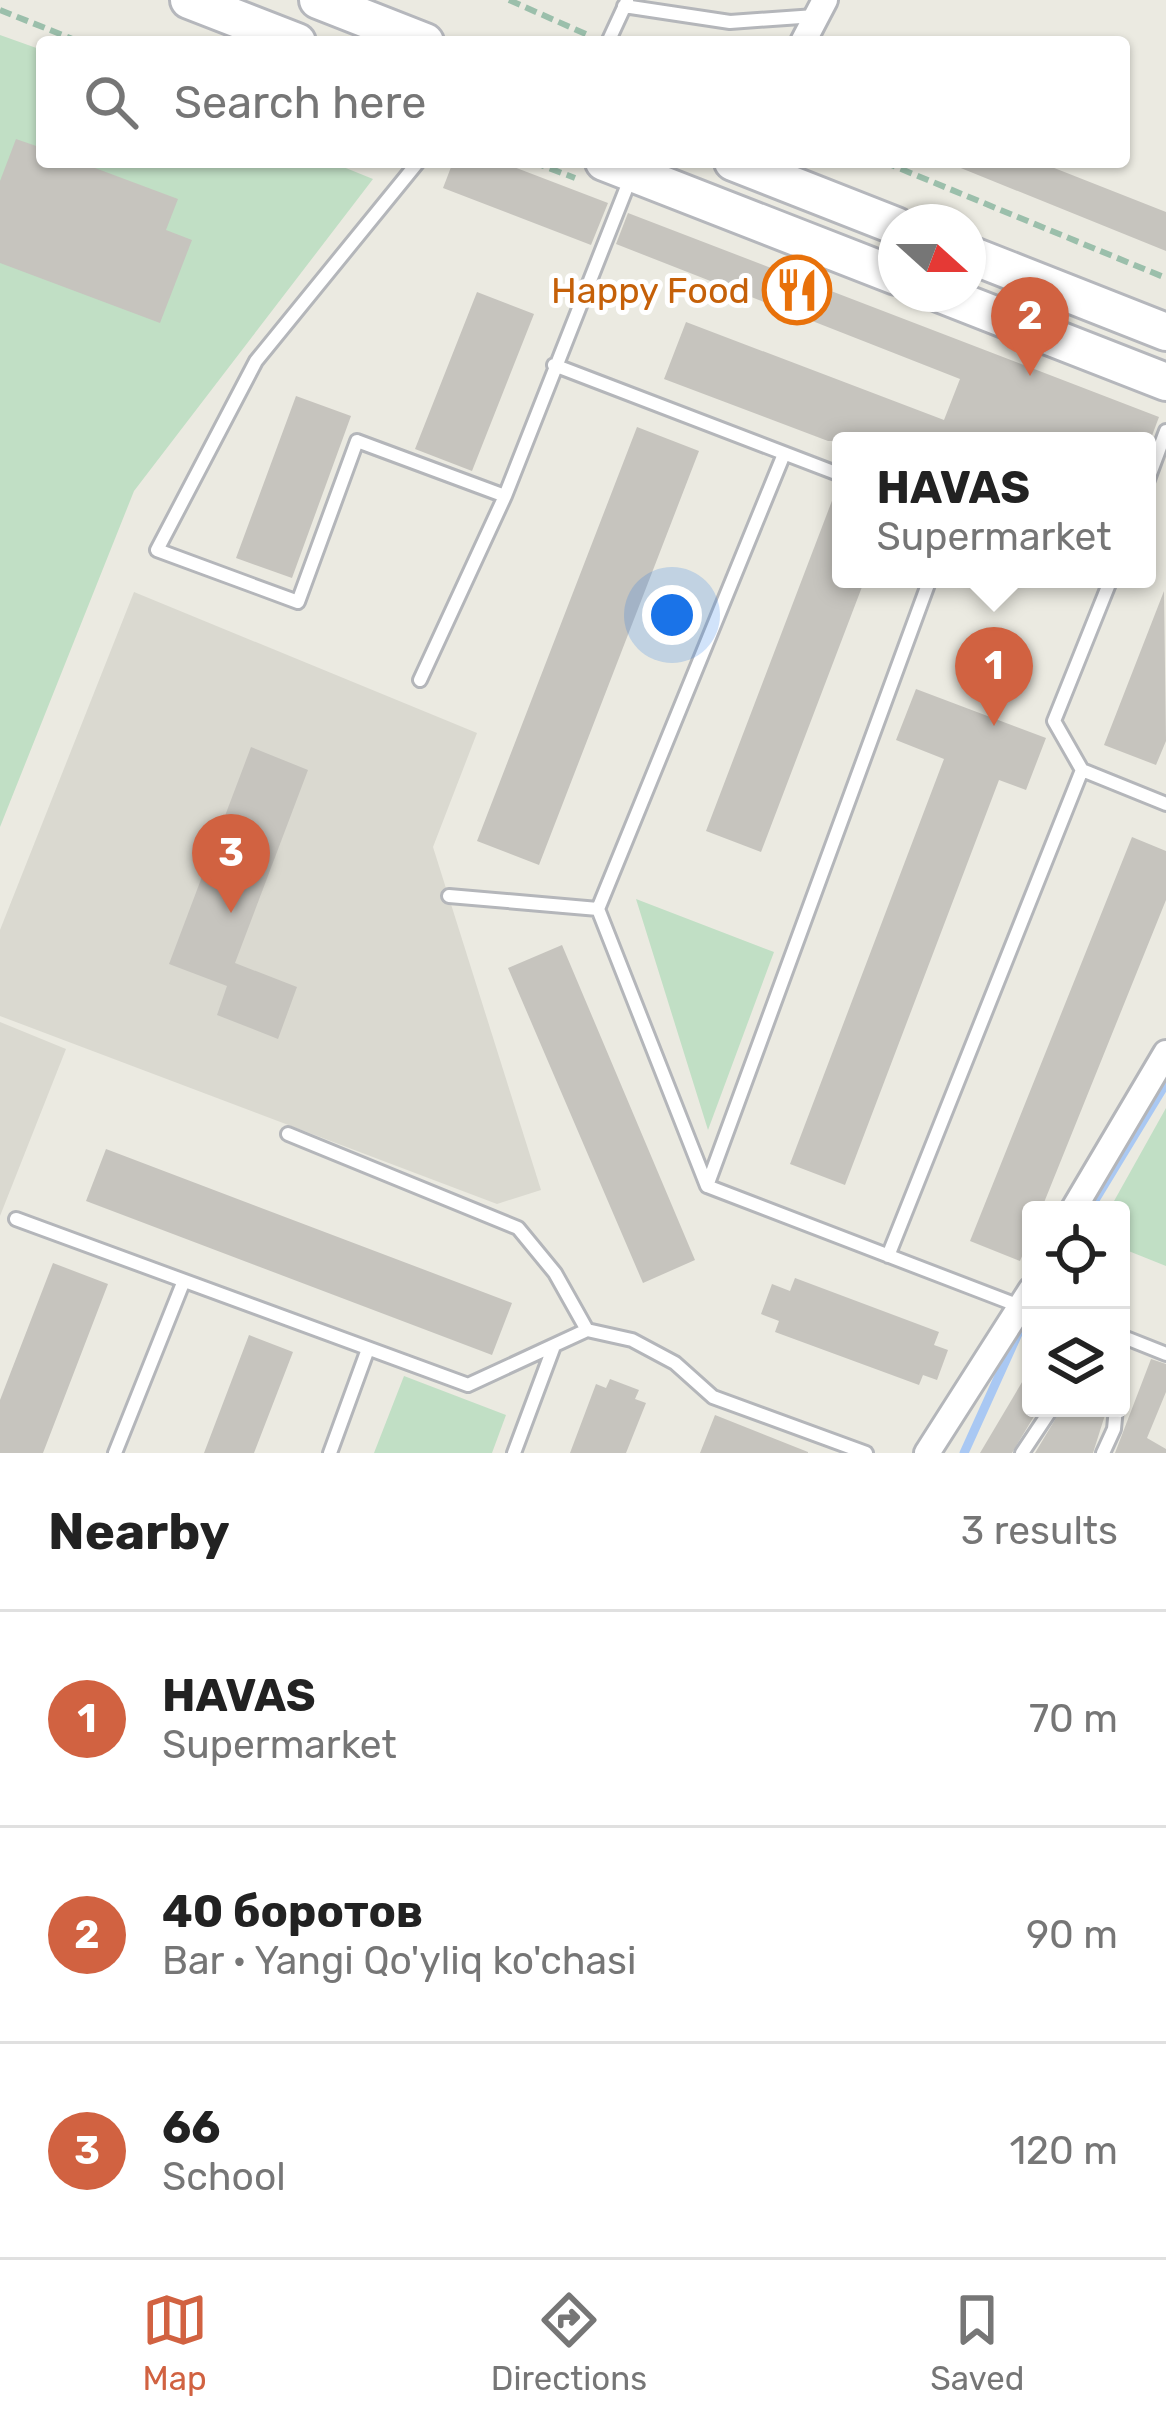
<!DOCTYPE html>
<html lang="en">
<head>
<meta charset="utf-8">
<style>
	:root { --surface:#fff; --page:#f6f6f6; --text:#222; --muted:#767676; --line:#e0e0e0; --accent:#d16241 }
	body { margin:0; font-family:Rubik,sans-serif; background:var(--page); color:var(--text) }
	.controls { position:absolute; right:36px; bottom:36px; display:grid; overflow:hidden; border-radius:12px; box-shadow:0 3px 9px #0004 }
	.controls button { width:108px; height:108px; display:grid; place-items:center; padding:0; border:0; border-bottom:3px solid var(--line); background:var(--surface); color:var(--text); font:60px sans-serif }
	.compass { position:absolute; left:878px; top:204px; width:108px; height:108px; border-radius:50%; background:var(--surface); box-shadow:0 3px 9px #0004; rotate:111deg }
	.you { position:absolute; left:672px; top:615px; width:42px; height:42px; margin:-30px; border:9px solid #fff; border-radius:50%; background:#1a73e8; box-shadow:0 0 0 18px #1a73e833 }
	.badge { display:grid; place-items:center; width:78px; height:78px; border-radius:50%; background:var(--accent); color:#fff; font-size:39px; font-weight:700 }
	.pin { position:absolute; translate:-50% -99px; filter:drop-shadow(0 3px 6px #0008) }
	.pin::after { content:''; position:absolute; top:63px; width:42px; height:36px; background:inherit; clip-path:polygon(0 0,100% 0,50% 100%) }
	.popup { position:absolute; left:832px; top:432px; width:324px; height:156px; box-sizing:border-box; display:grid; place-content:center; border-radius:12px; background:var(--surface); filter:drop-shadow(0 3px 9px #0005); font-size:39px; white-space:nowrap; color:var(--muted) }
	.popup b { font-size:45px; color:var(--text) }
	.popup::after { content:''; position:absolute; left:50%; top:100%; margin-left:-24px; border:24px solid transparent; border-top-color:var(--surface) }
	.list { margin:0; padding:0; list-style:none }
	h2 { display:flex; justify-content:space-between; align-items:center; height:156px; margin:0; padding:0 48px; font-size:51px }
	h2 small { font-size:39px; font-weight:400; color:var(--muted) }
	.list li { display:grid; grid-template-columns:78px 1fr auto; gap:36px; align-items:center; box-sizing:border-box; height:216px; padding:0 48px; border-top:3px solid var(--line) }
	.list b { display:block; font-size:45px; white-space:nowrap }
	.list p { margin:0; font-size:39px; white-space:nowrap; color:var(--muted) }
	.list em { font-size:39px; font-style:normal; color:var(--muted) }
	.icon { flex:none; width:66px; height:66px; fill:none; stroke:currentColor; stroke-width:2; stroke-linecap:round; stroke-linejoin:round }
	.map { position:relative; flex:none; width:1166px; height:1453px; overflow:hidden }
	.search { position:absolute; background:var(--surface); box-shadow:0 3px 9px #0004; left:36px; right:36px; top:36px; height:132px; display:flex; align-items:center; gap:30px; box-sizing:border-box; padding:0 42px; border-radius:12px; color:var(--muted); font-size:45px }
	.sheet { height:804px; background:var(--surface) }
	nav { display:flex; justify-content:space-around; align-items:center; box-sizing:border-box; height:168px; border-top:3px solid var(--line); background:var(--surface); font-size:33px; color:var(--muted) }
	nav a { display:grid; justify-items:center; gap:6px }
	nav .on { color:var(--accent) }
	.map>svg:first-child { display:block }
	.education { fill:#dad9d0 }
	.green { fill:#c1dfc5 }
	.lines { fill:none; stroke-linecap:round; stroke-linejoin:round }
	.stream { stroke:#a9c8f3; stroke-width:9 }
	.building { fill:#c6c4be }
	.lane-casing { stroke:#b4b6ba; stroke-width:18 }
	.street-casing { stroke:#b4b6ba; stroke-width:30 }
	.secondary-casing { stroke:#b5b7bc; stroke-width:42 }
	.path { stroke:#9bbfab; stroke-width:6; stroke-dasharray:12 6; stroke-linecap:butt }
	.lane { stroke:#fff; stroke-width:12 }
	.street { stroke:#fff; stroke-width:24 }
	.secondary { stroke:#fff; stroke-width:36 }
	.labels { text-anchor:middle; stroke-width:10; stroke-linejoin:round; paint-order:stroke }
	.food-label { font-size:36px; fill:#c56008; stroke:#fff; text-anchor:end }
</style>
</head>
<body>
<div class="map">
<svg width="1166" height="1453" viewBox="0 0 1166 1453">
	<rect width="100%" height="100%" fill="#ebeae1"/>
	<path class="education" d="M 134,592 L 477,733 L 433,847 L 541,1190 L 497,1204 L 0,1016 L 0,930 Z
		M 0,1022 L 66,1049 L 0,1216 Z"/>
	<path class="green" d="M 0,35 L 42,50 L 42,162 L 331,162 L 373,179 L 134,491 L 0,827 Z
		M 636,899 L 774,952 L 708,1130 Z
		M 1166,1108 L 1166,1266 L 1121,1248 L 1121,1210 L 1109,1210 Z
		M 404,1376 L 506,1415 L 492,1453 L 374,1453 Z"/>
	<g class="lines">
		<path class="stream" d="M 1089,1210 L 1166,1083
			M 964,1453 L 1021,1327"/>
	</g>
	<path class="building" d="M 16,139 L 42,148 L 42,162 L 79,162 L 178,199 L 166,230 L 192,240 L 160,323 L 0,263 L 0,181 Z
		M 453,162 L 501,162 L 608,203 L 591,245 L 443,188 Z
		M 946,162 L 1039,162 L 1166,212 L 1166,251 Z
		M 628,213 L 1159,417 L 1150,441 L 1118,441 L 1094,432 L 1092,441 L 828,441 L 664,379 L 686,322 L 944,420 L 960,379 L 616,244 Z
		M 477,292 L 534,314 L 472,471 L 415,449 Z
		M 296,396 L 351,416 L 292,578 L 236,558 Z
		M 637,427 L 699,451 L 539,865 L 477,841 Z
		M 838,485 L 841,485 L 841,579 L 865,579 L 761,852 L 706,831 Z
		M 1164,591 L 1166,741 L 1156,765 L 1104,745 Z
		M 916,689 L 1046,738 L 1026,790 L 999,780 L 845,1185 L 790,1164 L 944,759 L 896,740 Z
		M 251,747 L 308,770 L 235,963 L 297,987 L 278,1039 L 217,1015 L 227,986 L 169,964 Z
		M 1132,837 L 1166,851 L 1166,900 L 1041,1210 L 1031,1210 L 1031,1235 L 1020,1261 L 970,1241 Z
		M 562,945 L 695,1260 L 643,1283 L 508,968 Z
		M 106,1149 L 512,1303 L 492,1355 L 86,1201 Z
		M 53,1263 L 108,1284 L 43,1453 L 0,1453 L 0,1400 Z
		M 795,1278 L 939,1332 L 934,1345 L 948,1350 L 937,1380 L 923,1375 L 919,1385 L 775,1332 L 779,1321 L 761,1314 L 772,1284 L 790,1291 Z
		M 249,1335 L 293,1352 L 254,1453 L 204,1453 Z
		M 1151,1359 L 1166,1364 L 1166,1392 L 1147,1438 L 1166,1449 L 1166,1453 L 1115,1453 Z
		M 1031,1367 L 1031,1408 L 1039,1408 L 1012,1453 L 980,1453 Z
		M 610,1379 L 639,1390 L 635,1399 L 646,1403 L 626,1453 L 570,1453 L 596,1384 L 606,1388 Z
		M 1062,1408 L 1093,1408 L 1105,1415 L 1093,1453 L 1035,1453 Z
		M 715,1415 L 808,1452 L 808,1453 L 700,1453 Z"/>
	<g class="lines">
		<defs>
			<path id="lane" d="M 624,6 L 730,22 L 815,16
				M 608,42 L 627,1
				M 418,162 L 256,361 L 157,550 L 298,602 L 357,441 L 505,496 L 632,174
				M 554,365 L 841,475
				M 784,454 L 598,909 L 707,1186 L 1022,1307
				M 1147,482 L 1166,431
				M 420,680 L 505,496
				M 1082,770 L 1054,721 L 1111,579
				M 449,896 L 598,909
				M 288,1134 L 518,1228 L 555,1273 L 587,1330
				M 707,1186 L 930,579
				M 16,1219 L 468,1385 L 587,1330 L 632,1340 L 675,1363 L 713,1397 L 866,1453
				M 888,1256 L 1082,770 L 1166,804
				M 1121,1344 L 1126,1338 L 1166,1354
				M 115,1453 L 183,1283
				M 330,1453 L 368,1349
				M 514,1453 L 554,1346
				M 1022,1453 L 1052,1408
				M 1103,1453 L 1114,1429 L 1116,1408"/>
			<path id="street" d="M 803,42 L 825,0
				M 1073,1210 L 1166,1053
				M 927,1453 L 1031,1290"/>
			<path id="secondary" d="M 189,0 L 297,42
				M 318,0 L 425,42
				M 604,162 L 896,276
				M 733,162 L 896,226
				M 968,254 L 1166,332
				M 941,294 L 1166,382"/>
		</defs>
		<use href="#lane" class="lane-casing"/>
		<use href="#street" class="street-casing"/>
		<use href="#secondary" class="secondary-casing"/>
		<path class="path" d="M 509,0 L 588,35
			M 0,10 L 80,42
			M 533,162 L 575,178
			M 884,162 L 1166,278"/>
		<use href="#lane" class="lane"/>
		<use href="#street" class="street"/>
		<use href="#secondary" class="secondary"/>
	</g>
	<defs>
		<symbol id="restaurant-ring" viewBox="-11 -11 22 22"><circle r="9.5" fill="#fff" stroke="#e8710a" stroke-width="1.5"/><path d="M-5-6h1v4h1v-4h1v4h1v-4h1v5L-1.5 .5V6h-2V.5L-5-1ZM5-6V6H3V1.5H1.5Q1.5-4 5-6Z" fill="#e8710a"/></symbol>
	</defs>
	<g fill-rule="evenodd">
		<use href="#restaurant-ring" x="759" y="252" width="76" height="76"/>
	</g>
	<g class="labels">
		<g class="food-label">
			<text x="750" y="303">Happy Food</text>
		</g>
	</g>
</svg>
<div class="controls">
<button><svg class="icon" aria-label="locate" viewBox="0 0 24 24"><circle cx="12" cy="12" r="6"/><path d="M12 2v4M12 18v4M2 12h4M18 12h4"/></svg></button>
<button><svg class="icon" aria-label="layers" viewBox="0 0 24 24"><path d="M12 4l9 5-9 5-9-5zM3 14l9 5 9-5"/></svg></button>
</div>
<svg class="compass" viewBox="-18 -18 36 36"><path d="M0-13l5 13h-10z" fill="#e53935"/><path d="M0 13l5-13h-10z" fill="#767676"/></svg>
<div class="you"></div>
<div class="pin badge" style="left:994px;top:726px">1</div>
<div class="popup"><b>HAVAS</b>Supermarket</div>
<div class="pin badge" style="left:1030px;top:376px">2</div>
<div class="pin badge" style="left:231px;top:913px">3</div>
<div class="search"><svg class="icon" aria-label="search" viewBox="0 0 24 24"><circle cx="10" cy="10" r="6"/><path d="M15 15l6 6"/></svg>Search here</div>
</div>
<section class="sheet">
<h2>Nearby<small>3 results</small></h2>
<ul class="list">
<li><span class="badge">1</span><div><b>HAVAS</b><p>Supermarket</p></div><em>70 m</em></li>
<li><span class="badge">2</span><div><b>40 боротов</b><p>Bar · Yangi Qo'yliq ko'chasi</p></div><em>90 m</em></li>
<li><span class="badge">3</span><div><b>66</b><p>School</p></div><em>120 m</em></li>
</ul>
</section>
<nav>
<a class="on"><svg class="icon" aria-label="map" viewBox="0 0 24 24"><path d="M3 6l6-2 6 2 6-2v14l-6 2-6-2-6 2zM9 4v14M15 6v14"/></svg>Map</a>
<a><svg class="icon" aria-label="directions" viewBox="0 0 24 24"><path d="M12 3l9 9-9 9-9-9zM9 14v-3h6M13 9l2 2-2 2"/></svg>Directions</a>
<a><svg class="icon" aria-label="saved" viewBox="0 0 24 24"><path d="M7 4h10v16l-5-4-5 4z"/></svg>Saved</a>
</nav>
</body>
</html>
